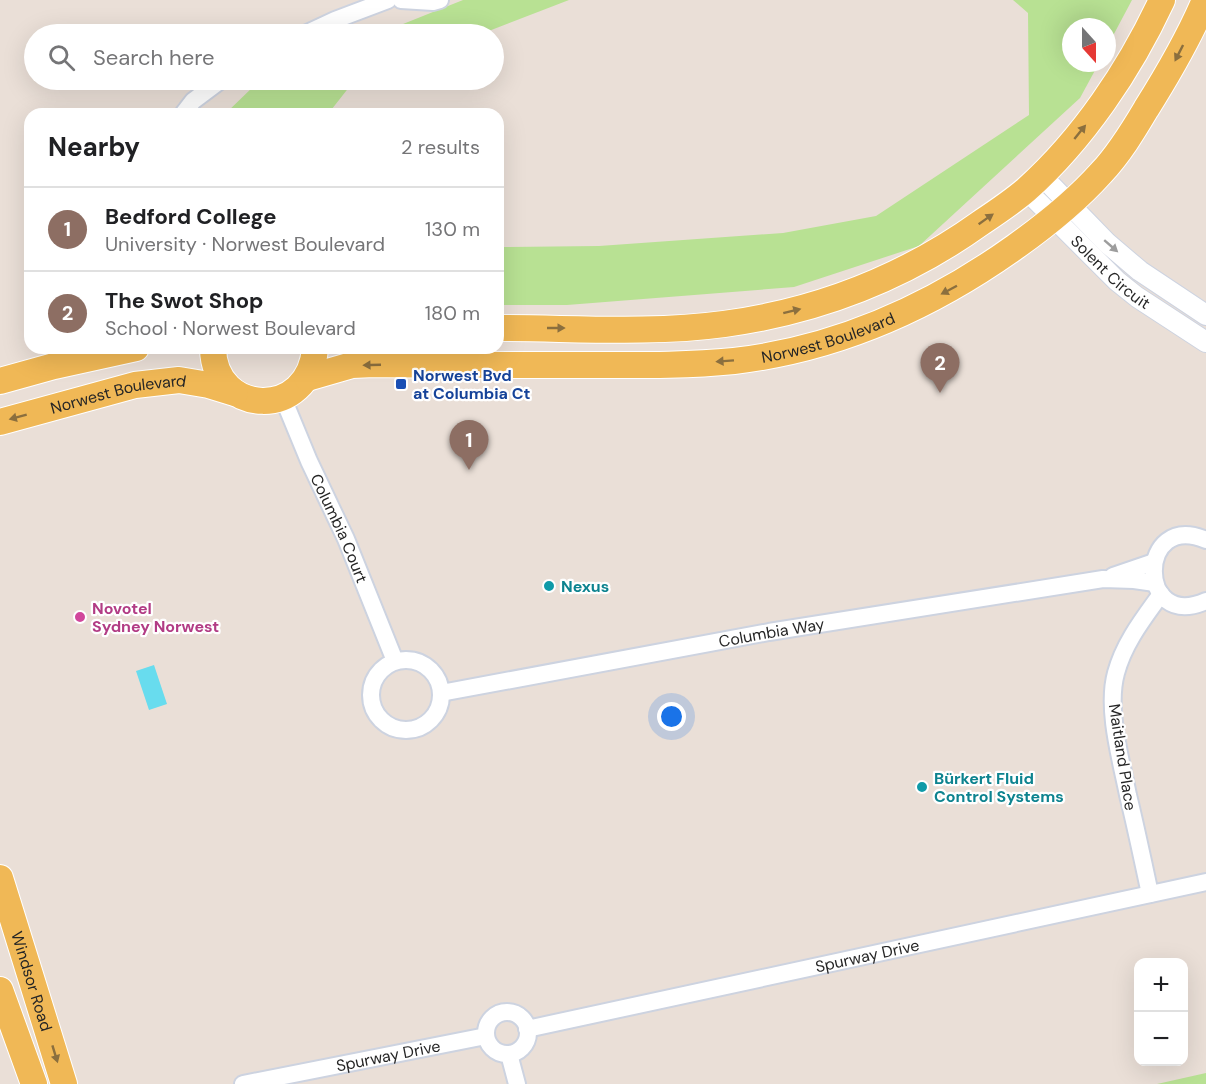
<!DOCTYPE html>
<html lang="en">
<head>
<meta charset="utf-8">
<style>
	:root { --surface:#fff; --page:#f6f6f6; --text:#202124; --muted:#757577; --line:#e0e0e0; --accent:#111827 }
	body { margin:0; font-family:"DM Sans",sans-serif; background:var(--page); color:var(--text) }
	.controls { position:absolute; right:18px; bottom:18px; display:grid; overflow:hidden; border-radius:12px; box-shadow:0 6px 24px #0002 }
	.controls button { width:54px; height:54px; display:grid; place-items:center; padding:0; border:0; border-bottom:2px solid var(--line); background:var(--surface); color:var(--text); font:30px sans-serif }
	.compass { position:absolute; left:1062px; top:18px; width:54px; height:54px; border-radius:50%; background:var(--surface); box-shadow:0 6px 24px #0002; rotate:159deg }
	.you { position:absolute; left:672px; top:717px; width:21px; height:21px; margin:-15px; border:4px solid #fff; border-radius:50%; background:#1a73e8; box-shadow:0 0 0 9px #1a73e833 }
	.badge { display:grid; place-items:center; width:39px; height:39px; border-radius:50%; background:var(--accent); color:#fff; font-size:20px; font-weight:700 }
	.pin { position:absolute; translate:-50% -50px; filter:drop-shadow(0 2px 3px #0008) }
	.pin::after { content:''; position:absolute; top:32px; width:21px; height:18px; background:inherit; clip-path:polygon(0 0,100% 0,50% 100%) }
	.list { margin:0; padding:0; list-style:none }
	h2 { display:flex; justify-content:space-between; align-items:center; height:78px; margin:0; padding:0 24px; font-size:26px }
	h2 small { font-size:20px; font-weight:400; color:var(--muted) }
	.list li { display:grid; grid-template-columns:39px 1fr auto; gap:18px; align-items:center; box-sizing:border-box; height:84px; padding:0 24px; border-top:2px solid var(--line) }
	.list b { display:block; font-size:22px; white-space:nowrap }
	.list p { margin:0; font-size:20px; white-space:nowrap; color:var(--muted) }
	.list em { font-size:20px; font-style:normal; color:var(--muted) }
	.icon { flex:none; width:33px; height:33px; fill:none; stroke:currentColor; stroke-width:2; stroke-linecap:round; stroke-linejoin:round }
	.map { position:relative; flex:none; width:1206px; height:1084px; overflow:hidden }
	.search { position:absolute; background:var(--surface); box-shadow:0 6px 24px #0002; left:24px; top:24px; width:480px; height:66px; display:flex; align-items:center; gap:15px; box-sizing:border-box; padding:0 21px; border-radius:33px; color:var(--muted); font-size:22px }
	.panel { position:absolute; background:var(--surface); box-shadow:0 6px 24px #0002; left:24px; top:108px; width:480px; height:246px; border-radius:18px }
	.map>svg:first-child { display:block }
	.green { fill:#b8e193 }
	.water { fill:#68dcee }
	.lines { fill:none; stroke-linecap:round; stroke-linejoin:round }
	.minor-casing { stroke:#cdd3e0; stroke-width:20 }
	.tertiary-casing { stroke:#cdd3e0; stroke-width:22 }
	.primary-casing { stroke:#fff; stroke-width:28 }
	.minor { stroke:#fff; stroke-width:16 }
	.tertiary { stroke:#fff; stroke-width:20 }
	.primary { stroke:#f0b856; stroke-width:26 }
	.oneway { fill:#8b6f3e }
	.oneway2 { fill:#9d9d9d }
	.transit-dot { fill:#1a4fb4; stroke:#fff; stroke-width:2 }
	.culture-dot { fill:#0f9aa8; stroke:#fff; stroke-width:2 }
	.hotel-dot { fill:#d1479c; stroke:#fff; stroke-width:2 }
	.labels { text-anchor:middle; stroke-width:4.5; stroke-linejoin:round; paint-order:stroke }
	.street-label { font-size:16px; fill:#262626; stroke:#fff }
	.transit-label { font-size:16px; font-weight:bold; fill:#164399; stroke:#fff; text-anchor:start }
	.culture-label { font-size:16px; font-weight:bold; fill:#0d838f; stroke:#fff; text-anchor:start }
	.hotel-label { font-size:16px; font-weight:bold; fill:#b23c85; stroke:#fff; text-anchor:start }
</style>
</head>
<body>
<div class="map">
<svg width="1206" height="1084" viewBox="0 0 1206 1084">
	<rect width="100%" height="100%" fill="#eadfd7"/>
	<path class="green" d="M 463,0 L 569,0 L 481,34 L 378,34 Z
		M 1013,0 L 1132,0 L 1107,47 L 1107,27 L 1071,27 L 1071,63 L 1099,63 L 1080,98 L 919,246 L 794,287 L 567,305 L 498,305 L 498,247 L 599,246 L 783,233 L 876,216 L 1029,115 L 1028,13 Z
		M 267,80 L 367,80 L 350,86 L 328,114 L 225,114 L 257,83 Z
		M 1206,1073 L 1206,1084 L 1157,1084 Z"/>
	<path class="water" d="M 154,665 L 167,704 L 149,710 L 136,671 Z"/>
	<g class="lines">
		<defs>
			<g id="minor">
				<path d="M 401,0 L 433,2 L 440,0"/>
				<path d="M 305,34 L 335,20 L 388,0"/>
				<path d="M 183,114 L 193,101 L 221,80"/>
				<path id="s1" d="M 283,398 L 309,461 L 346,539 L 395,661"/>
				<path d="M 1206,540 C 1137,510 1136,632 1206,601"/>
				<path d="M 1113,576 L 1154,562"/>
				<circle cx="406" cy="695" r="35"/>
				<path id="s2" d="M 441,693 L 769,632 L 1103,579 L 1134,580 L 1155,583"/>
				<path d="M 1150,894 C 1143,861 1136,828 1128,795 C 1121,760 1106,709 1116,673 C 1124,643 1143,619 1161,594"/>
				<circle cx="507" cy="1033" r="21"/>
				<path id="s3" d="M 527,1029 L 1206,882"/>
				<path d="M 509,1054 L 517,1084"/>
				<path id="s4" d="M 243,1084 L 486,1036"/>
			</g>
			<g id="tertiary">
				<path d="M 1041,175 L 1107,243 L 1140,271 L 1206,315"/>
				<path id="s5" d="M 1026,190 L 1117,281 L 1137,297 L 1206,342"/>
			</g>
			<g id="primary">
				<path d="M 498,328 C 573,328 650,334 724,324 C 820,311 904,278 982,222 C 997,212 1012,202 1026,190 C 1083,139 1130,69 1162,0"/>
				<path d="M 213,348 C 214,417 310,420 315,348"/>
				<path id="s6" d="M 307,378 L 352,365 L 374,364 C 443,365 512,365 581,365 C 632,365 684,366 734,361 C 837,349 931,307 1015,247 C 1046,225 1075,202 1101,173 C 1119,154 1133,131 1146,109 C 1168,74 1189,38 1205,0"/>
				<path d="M 0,381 L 54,366 L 136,348"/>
				<path id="s7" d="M 0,422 L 135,385 L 179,380 L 209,385 L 235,393"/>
				<path id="s8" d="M 0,878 L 64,1084"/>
				<path d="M 0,990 L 34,1084"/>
			</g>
		</defs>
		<use href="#minor" class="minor-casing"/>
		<use href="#tertiary" class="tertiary-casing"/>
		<use href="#primary" class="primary-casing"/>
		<use href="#minor" class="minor"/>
		<use href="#tertiary" class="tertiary"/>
		<use href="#primary" class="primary"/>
	</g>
	<defs><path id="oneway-solid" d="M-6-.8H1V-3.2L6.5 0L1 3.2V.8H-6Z" transform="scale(1.5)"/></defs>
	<g class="oneway">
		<use href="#oneway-solid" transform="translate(1179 53) rotate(117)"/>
		<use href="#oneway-solid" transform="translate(1080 132) rotate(-51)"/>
		<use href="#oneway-solid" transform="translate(986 219) rotate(-35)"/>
		<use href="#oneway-solid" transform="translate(949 290) rotate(152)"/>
		<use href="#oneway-solid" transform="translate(792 311) rotate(-14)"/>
		<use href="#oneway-solid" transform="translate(556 328)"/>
		<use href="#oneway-solid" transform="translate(725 361) rotate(176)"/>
		<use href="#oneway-solid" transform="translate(372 365) rotate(178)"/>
		<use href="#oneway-solid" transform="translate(18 417) rotate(165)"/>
		<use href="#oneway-solid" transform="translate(55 1054) rotate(73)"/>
	</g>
	<use class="oneway2" href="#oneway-solid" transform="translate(1111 246) rotate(41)"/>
	<rect class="transit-dot" x="395" y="378" width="12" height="12" rx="3"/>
	<g class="culture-dot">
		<circle cx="549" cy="586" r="6"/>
		<circle cx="922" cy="787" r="6"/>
	</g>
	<circle class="hotel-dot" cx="80" cy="617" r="6"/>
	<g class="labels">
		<g class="street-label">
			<text dy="6" stroke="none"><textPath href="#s5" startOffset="118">Solent Circuit</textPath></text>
			<text dy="6" stroke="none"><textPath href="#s6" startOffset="526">Norwest Boulevard</textPath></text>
			<text dy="6" stroke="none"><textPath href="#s7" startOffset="122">Norwest Boulevard</textPath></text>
			<text dy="6" stroke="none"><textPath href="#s1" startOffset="142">Columbia Court</textPath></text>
			<text dy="6" stroke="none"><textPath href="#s2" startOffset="336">Columbia Way</textPath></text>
			<text transform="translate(1123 757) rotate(81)" y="6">Maitland Place</text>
			<text dy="6" stroke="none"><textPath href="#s3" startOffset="348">Spurway Drive</textPath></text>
			<text dy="6" stroke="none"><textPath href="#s8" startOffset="108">Windsor Road</textPath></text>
			<text dy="6" stroke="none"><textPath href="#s4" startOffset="148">Spurway Drive</textPath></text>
		</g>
		<g class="transit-label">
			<text x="413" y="381">Norwest Bvd<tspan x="413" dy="18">at Columbia Ct</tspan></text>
		</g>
		<g class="culture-label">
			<text x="561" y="592">Nexus</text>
			<text x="934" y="784">Bürkert Fluid<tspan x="934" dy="18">Control Systems</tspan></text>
		</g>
		<g class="hotel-label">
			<text x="92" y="614">Novotel<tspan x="92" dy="18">Sydney Norwest</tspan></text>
		</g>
	</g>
</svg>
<div class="controls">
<button>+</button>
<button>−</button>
</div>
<svg class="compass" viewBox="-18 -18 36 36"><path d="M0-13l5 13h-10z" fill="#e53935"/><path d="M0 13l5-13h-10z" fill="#757577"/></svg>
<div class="you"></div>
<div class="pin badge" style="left:469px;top:470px;background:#8d6e63">1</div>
<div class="pin badge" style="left:940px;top:393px;background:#8d6e63">2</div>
<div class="search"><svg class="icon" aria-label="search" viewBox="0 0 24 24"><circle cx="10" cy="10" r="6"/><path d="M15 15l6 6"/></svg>Search here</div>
<section class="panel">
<h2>Nearby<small>2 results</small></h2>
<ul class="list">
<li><span class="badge" style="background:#8d6e63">1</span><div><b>Bedford College</b><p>University · Norwest Boulevard</p></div><em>130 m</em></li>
<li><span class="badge" style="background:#8d6e63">2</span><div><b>The Swot Shop</b><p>School · Norwest Boulevard</p></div><em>180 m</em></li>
</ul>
</section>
</div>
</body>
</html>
